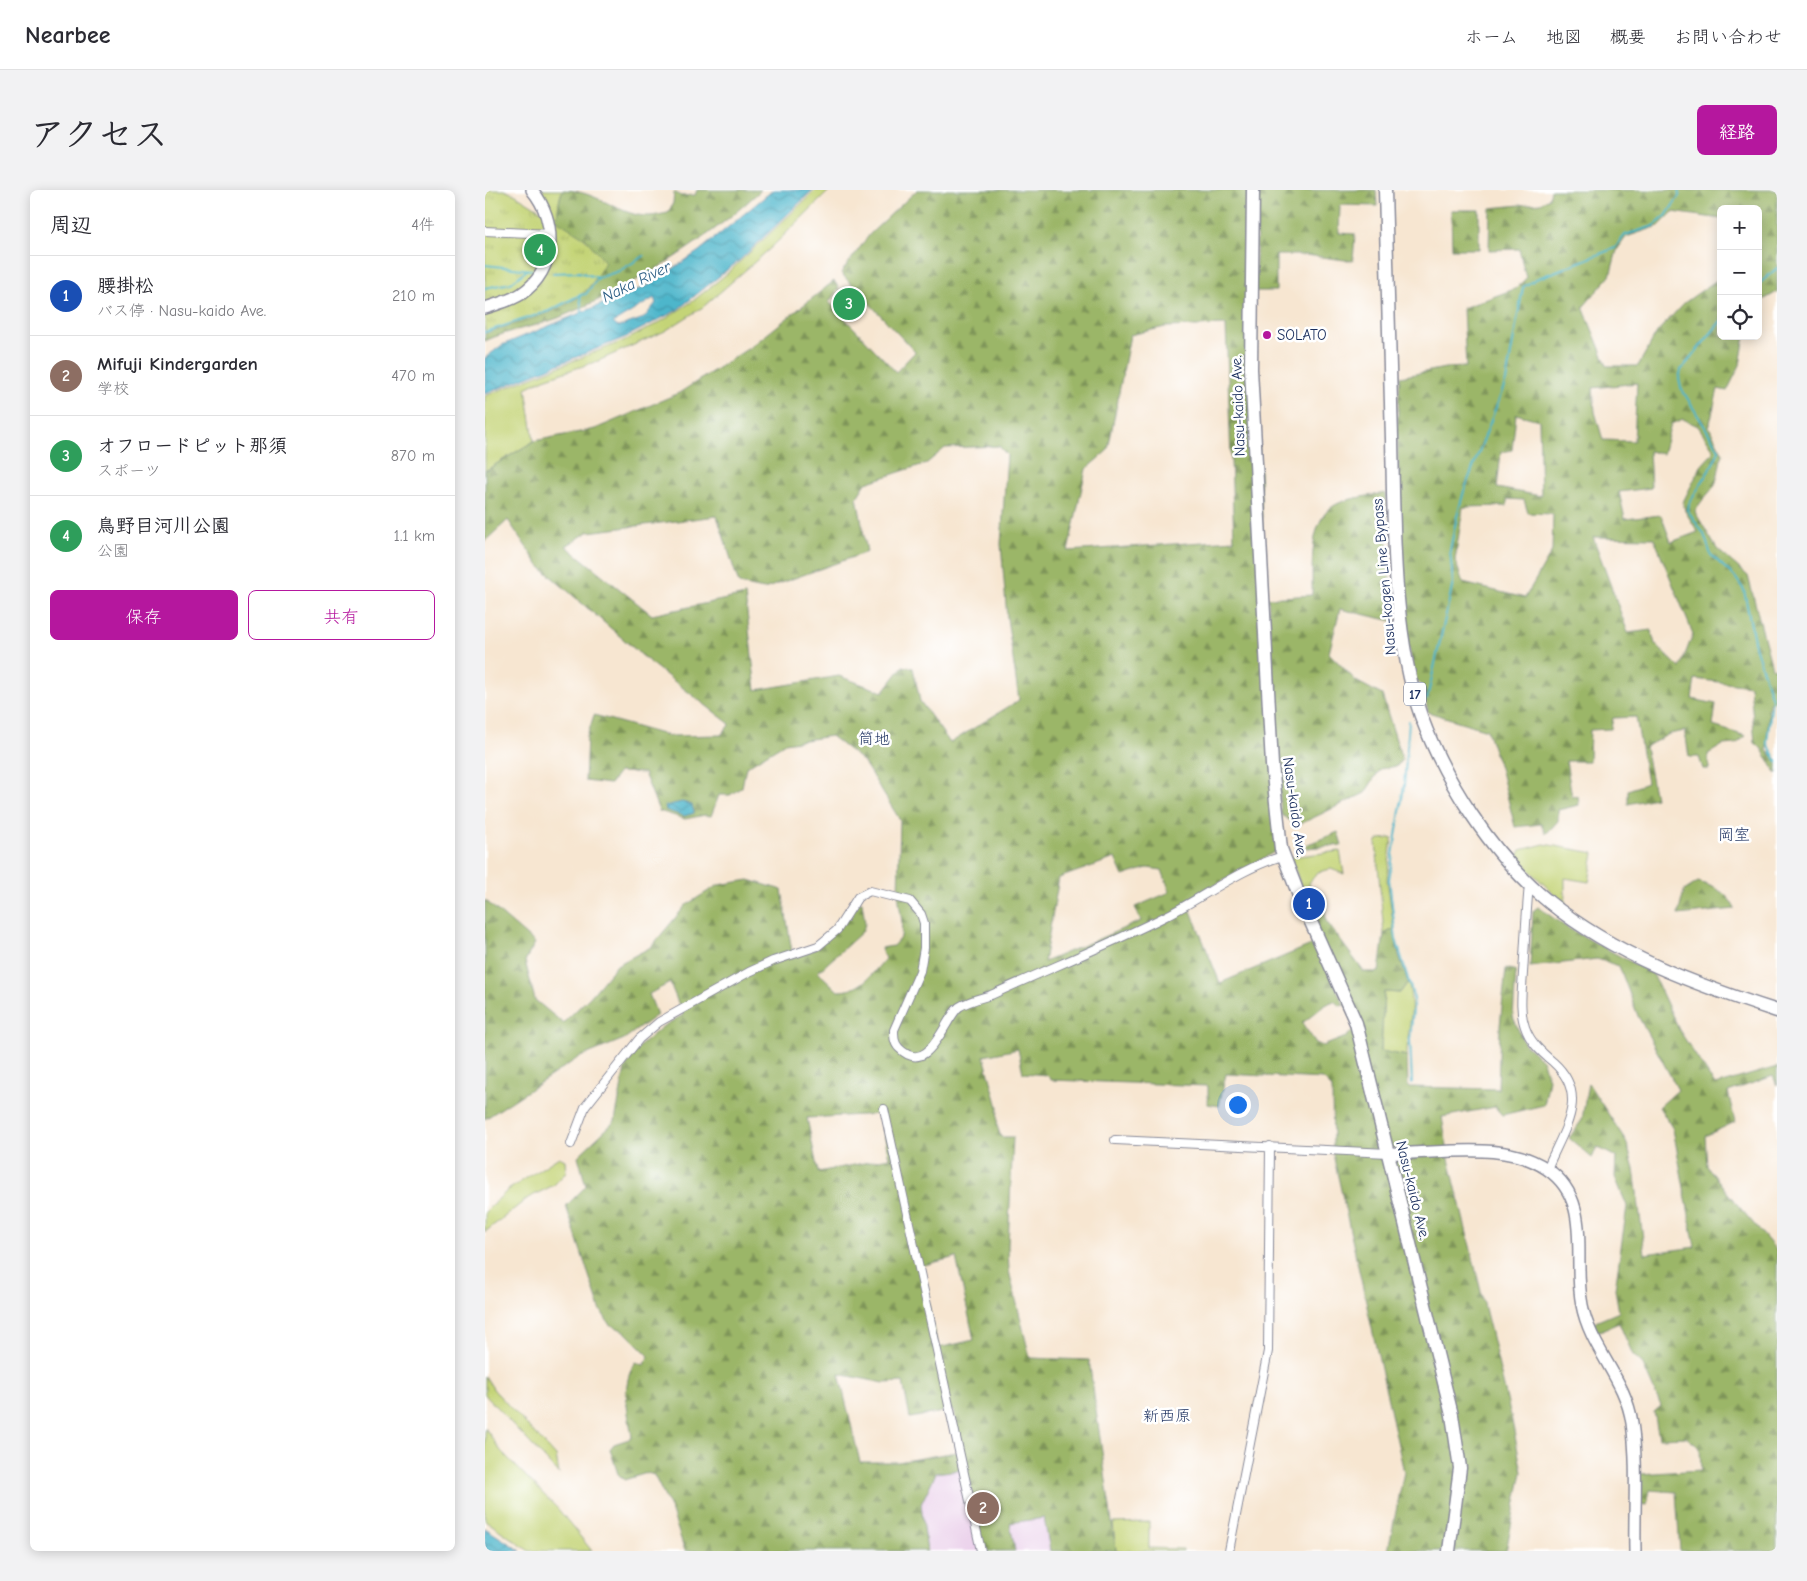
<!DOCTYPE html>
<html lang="ja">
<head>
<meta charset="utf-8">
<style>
	:root { --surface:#fff; --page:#f2f2f3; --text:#2b2b33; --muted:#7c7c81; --line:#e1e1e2; --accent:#b5179e }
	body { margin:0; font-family:"Comic Neue","Klee One",sans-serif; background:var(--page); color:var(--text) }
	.controls { position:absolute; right:15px; top:15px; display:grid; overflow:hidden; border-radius:8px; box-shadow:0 2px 12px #0003 }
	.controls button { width:45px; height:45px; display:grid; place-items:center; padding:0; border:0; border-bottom:1px solid var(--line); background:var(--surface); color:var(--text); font:25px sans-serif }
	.you { position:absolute; left:752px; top:914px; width:18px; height:18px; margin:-12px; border:4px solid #fff; border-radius:50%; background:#1a73e8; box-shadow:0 0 0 8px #1a73e833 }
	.badge { display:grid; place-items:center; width:32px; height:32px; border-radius:50%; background:var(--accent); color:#fff; font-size:16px; font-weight:700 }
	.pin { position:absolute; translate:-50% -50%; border:2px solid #fff; box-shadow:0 1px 5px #0006 }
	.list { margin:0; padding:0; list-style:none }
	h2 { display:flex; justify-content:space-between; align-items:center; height:65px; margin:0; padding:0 20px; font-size:21px }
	h2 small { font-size:16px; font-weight:400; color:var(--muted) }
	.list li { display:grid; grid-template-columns:32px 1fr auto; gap:15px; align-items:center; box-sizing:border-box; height:80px; padding:0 20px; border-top:1px solid var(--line) }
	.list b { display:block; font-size:19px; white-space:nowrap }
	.list p { margin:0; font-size:16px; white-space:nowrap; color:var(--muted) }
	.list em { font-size:16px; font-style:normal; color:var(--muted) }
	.actions { display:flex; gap:10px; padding:15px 20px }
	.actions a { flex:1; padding:11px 0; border:1px solid var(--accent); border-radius:8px; text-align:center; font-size:18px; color:var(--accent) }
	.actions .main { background:var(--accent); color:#fff }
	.icon { flex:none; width:28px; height:28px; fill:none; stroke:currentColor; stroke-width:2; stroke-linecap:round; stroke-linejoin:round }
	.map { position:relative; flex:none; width:1292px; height:1361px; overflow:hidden; border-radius:8px }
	header { display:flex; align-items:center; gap:30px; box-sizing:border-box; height:70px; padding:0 25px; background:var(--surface); border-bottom:1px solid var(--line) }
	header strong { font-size:24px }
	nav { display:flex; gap:28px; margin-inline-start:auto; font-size:18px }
	.intro { display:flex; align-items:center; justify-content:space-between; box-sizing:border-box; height:120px; padding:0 30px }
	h1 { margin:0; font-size:35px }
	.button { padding:12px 22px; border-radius:8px; background:var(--accent); color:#fff; font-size:18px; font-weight:700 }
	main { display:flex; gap:30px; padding:0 30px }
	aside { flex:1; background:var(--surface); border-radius:8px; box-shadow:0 2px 12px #0003 }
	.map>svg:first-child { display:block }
	.built { fill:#ebd1eb }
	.grass { fill:#c4d477; stroke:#70826a }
	.forest { fill:url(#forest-firs); stroke:#5b7263; fill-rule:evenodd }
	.park { fill:url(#park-tufts); stroke:#70826a }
	.water { fill:url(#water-waves); stroke:#347294; fill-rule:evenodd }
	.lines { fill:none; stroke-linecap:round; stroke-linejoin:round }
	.stream { stroke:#4db6cb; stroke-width:2 }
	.street-casing { stroke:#898a98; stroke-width:10 }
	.secondary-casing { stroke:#898a98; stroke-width:14 }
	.primary-casing { stroke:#898a98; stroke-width:15 }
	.street { stroke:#fff; stroke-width:8 }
	.secondary { stroke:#fff; stroke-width:11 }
	.primary { stroke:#fff; stroke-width:12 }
	.poi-dot { fill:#b5179e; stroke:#fff; stroke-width:2 }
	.labels { text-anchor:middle; stroke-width:5; stroke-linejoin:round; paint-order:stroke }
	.shield { fill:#fff; stroke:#5f6d8e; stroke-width:1 }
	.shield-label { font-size:14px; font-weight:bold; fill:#1b2f5e }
	.poi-label { font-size:15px; fill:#1b2f5e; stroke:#fff; text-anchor:start }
	.street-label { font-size:15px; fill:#1b2f5e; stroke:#fff }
	.water-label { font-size:16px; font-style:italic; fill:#2c5e84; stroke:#fff }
	.neighbourhood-label { font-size:16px; fill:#1b2f5e; stroke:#fff }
</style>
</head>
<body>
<header>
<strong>Nearbee</strong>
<nav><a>ホーム</a><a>地図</a><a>概要</a><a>お問い合わせ</a></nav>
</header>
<div class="intro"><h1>アクセス</h1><a class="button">経路</a></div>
<main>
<aside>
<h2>周辺<small>4件</small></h2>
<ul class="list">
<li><span class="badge" style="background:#1a4fb4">1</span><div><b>腰掛松</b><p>バス停 · Nasu-kaido Ave.</p></div><em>210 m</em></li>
<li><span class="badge" style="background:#8d6e63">2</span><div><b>Mifuji Kindergarden</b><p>学校</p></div><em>470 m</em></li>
<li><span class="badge" style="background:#2e9e5b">3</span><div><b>オフロードピット那須</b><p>スポーツ</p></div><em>870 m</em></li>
<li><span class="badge" style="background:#2e9e5b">4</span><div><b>鳥野目河川公園</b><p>公園</p></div><em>1.1 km</em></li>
</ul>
<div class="actions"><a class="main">保存</a><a>共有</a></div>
</aside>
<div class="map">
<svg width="1292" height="1361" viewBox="0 0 1292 1361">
	<defs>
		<pattern id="forest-firs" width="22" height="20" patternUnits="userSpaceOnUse" patternTransform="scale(1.25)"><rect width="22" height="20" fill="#9bb668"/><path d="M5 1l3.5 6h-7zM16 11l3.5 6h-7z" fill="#7e9459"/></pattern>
		<pattern id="park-tufts" width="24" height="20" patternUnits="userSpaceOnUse" patternTransform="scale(1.25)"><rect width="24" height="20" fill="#c4d477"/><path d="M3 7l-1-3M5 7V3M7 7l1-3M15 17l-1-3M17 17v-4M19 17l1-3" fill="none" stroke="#a8b669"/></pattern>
		<pattern id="water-waves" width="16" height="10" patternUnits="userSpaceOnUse" patternTransform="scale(1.25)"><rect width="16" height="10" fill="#4db6cb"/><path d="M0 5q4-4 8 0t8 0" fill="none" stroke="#3f94a8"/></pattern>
	</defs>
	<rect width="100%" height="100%" fill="#fff"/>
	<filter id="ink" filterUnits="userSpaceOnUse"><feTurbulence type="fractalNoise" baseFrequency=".02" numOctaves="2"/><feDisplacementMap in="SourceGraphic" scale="10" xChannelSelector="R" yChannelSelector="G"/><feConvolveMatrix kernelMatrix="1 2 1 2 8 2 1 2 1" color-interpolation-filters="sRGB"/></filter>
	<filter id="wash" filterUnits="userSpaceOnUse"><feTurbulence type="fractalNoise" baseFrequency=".0096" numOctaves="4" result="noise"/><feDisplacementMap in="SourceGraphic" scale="20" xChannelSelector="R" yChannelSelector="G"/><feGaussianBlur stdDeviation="1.12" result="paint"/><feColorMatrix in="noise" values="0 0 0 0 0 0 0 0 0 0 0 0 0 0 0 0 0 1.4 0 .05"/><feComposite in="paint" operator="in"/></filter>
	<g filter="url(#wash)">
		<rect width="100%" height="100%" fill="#f7e6d1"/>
		<path class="built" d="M 556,1259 L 579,1361 L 432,1361 L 422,1275 Z"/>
		<path class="grass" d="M 56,0 L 78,0 C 73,9 74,21 71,31 Z
			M 331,0 L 345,0 L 288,56 L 218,117 L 180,141 L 113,171 L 59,189 L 41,198 L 49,251 L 0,281 L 0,206 L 143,149 L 177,131 L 208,111 L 244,82 Z
			M 907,648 L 902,689 L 909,739 L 899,744 L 891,652 L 895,649 Z
			M 1059,654 L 1109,663 L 1104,692 L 1080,688 L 1080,715 L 1032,668 L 1036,660 Z
			M 855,661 L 859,684 L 846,679 L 833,682 L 824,693 L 827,704 L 819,706 L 806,667 Z
			M 923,792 C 931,822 922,837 922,866 L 896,861 L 899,802 L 915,803 Z
			M 74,967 L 80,970 L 81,982 L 69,995 L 43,1008 L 0,1042 L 0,1022 L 2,1020 L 23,1000 Z
			M 0,1186 L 9,1200 L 71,1266 L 74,1284 L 2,1207 L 0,1204 Z
			M 0,1238 L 16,1261 L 73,1319 L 107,1361 L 44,1361 L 0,1330 Z
			M 664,1332 L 664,1358 L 698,1359 L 698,1361 L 631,1361 L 628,1333 Z"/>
		<path class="forest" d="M 78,0 C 112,0 136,27 164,26 C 170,26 177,24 183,23 L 188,13 L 189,2 L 197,6 L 210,5 L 212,0 L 276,0 C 217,55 148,97 73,128 C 50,137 23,140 0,151 L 0,132 L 71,31 C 74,21 73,9 78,0 Z
			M 432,0 L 763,0 L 791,661 L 702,711 L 735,793 L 831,753 L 859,815 L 855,816 L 849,811 C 837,815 828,826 817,833 L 831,853 L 838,856 L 861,847 L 870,839 L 822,711 L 832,708 L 839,710 L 841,731 L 879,782 L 894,782 L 899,744 L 909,739 L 914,765 L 923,792 L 915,803 L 899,802 L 896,861 L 922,866 L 923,897 L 1013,899 L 1015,836 L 1021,778 L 1031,781 L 1028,827 L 1039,853 L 1057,870 L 1064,889 L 1059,915 L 1017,925 L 1010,917 L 957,927 L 964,969 L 1026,1226 L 1037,1282 L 1021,1361 L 903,1361 L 919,1282 L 848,964 L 847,898 L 838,889 L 741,884 L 734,916 L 723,914 L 723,896 L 566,890 L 562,885 L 538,883 L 533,859 L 499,866 L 513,917 L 512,936 L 516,947 L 528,947 L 523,1056 L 524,1081 L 545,1168 L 604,1170 L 631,1361 L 565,1361 L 559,1328 L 525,1333 L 530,1361 L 499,1361 L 481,1279 L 451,1283 L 436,1314 L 442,1361 L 200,1361 L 187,1322 L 169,1285 L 162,1283 L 139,1290 L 133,1284 L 125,1259 L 129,1254 L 147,1248 C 144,1223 134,1195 151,1172 L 159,1175 L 164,1166 L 139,1141 L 124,1134 L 115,1119 L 81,1016 L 101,996 L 93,966 L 130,931 L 140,878 L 155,856 L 177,837 L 198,825 L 185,793 L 164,804 L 172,825 L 139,849 L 93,868 L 0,929 L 0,710 L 50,753 L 40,771 L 50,810 L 78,833 L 105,807 L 132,775 L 166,757 L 201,715 L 233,695 L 264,690 L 297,700 L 308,768 L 332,758 L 373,712 L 377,712 L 380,733 L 378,741 L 333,782 L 353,801 C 376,801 386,785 400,769 L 396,758 L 408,756 L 416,747 L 417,733 L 413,703 L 415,630 L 378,571 L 346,546 L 300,553 L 261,577 L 257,597 L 245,605 L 234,605 L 226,626 L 220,625 L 200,629 L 174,621 L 159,583 L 134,582 L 125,594 L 100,591 L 102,547 L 109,525 L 184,546 L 236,545 L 245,534 L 168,475 L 54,376 L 23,330 L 0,351 L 0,281 L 49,251 L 110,239 L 194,203 L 267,156 L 349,91 L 354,98 L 344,112 L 411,182 L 430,162 L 356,83 L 385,44 ZM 741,135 L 749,350 L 583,361 L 601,279 L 623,260 L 645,145 L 680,137 ZM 514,256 L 522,265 L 516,354 L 522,428 L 534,510 L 465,553 L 435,511 L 428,478 L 418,476 L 398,502 L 354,486 L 271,500 L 260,405 L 167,425 L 81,356 L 103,342 L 232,326 L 254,394 L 279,399 L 382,362 L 372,307 L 381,293 L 442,273 L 460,258 ZM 630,668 L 638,686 L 662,678 L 677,680 L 685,702 L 650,717 L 656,731 L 559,772 L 574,688 ZM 395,924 L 404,968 L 333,982 L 322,928 ZM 471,1067 L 489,1150 L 453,1158 L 435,1076 ZM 354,1184 L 399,1193 L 418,1192 L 425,1228 L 468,1220 L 477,1261 L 413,1272 L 375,1272 Z
			M 773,0 L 891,0 L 892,16 L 855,15 L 854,43 L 870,44 L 868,71 L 821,65 L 791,65 L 791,101 L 770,101 Z
			M 1066,0 L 1292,0 L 1292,102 L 1273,113 L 1273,19 L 1236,19 L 1236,29 L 1188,22 L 1174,36 L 1141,47 L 1132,60 L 1125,86 L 1098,117 L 1122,176 L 1153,176 L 1172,142 L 1199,113 L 1236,87 L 1236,146 L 1260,146 L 1255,175 L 1242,201 L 1233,199 L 1224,237 L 1238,264 C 1234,273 1234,283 1231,292 C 1228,301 1215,310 1210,322 L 1232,359 L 1263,386 L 1287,478 L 1292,478 L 1292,511 L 1284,512 L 1282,561 L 1292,569 L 1292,584 L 1276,558 L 1270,553 L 1265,496 L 1210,489 L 1207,509 L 1231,514 L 1228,536 L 1261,546 L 1251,554 L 1238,555 L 1223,564 L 1224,579 L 1218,579 L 1214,567 L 1204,567 L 1200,541 L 1184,544 L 1160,557 L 1170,608 L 1143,614 L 1143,600 L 1162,593 L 1151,527 L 1128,528 L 1126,539 L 1105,540 L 1104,571 L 1081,571 L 1087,607 L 1093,606 L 1094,615 L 1073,620 L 1073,631 L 1061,644 L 1056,634 L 1030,637 L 1016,581 L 1002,540 L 943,522 L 938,496 L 931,490 L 924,458 L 917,397 L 912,238 L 915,187 L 960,178 L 981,177 L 978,118 L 1032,98 L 1041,88 L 1034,59 L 1004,60 L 1005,18 L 1055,13 L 1064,8 ZM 1152,193 L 1149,251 L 1118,250 L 1110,222 L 1108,198 ZM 1031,224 L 1054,230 L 1056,306 L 1012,298 L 1016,262 L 1027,260 ZM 1198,229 L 1213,236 L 1228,259 L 1227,264 L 1216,276 L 1198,312 L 1200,321 L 1213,342 L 1186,352 L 1176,325 L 1140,329 L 1134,302 L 1166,298 L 1164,261 L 1178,264 L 1186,234 ZM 1022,309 L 1039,310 L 1043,323 L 1068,324 L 1067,361 L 1040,408 L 978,393 L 970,370 L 978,317 L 1022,316 ZM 1108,347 L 1169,348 L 1208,444 L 1195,478 L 1170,454 L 1166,440 L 1143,443 Z
			M 966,20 L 994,20 L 994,59 L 967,59 Z
			M 900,303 L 907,431 L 855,419 L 844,463 L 871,491 L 897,505 L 917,569 L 912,576 L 895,579 L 880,603 L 811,636 L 796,624 L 783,408 L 827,405 C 828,378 822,326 854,313 C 868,307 886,306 900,303 Z
			M 853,642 L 857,655 L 821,658 L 821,655 Z
			M 1213,692 C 1230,697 1242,702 1250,719 L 1193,725 L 1199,701 Z
			M 1053,717 L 1081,737 L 1168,784 L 1194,840 L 1230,895 L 1292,877 L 1292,895 L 1288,886 L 1243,902 L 1250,932 L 1220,946 L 1222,976 L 1245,1006 L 1292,1061 L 1292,1361 L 1195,1361 L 1191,1302 L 1165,1300 L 1162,1315 L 1155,1314 L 1154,1284 L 1216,1280 L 1215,1258 L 1201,1247 L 1174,1248 L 1169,1222 L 1176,1216 L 1157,1173 L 1148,1165 L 1134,1133 L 1112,1142 L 1108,1133 L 1134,1122 L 1130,1099 L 1142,1016 L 1130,987 L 1131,967 L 1112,957 L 1107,968 L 1084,948 L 1097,930 L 1103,893 L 1141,951 L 1149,979 L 1160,1064 L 1210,1057 L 1188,939 L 1174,917 L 1193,900 L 1153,826 L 1134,776 L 1112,769 L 1045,777 L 1048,721 Z"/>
		<path class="park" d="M 0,0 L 19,0 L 31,5 L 100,48 L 120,72 C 115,80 110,91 103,98 C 81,123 31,133 0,143 Z"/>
		<path class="water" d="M 288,0 L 328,0 L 256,69 L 192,120 L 141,147 L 0,204 L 0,168 L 17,155 L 164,95 L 214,61 ZM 169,108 L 171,113 L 159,128 L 133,137 L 128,133 Z
			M 197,612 L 207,615 L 209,623 L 199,626 L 181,620 L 180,616 Z
			M 0,1338 L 36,1361 L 0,1361 Z"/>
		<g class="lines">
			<path class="stream" d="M 0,75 L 47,80
				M 68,83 L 94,82 L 113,88
				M 1273,95 L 1292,78
				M 0,98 L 26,93 L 42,80
				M 97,123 L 95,105 L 101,104 L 113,88 L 134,81 L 159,66
				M 1236,131 L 1196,180 L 1194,189 L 1196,198 L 1234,260 C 1234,266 1209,305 1204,314 L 1203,321 L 1219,344 L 1226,365 L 1250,387 L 1259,400 L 1270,456 L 1287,509 L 1282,553 L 1292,572
				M 0,142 L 64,121 L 95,105
				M 942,509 L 968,393 L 965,360 L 972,326 L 979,301 L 1021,191 L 1038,97 L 1051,89 L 1130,58 L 1140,45 L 1169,36 L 1181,26 L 1194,6 L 1195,0
				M 924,531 L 919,596 L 904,689 L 911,749 L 929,809 L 925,850 L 927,893"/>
		</g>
	</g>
	<g filter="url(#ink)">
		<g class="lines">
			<defs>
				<path id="street" d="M 0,41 L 66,44
					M 1044,695 C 1041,725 1040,754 1038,783 C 1037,800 1034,821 1040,837 C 1045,852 1056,862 1068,872 C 1106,906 1078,940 1062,979
					M 399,919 L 496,1361
					M 630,950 L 903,963
					M 86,954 L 100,917 L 154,849 L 174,832 L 264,782 L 288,771 L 333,756 L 352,740 L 373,707 L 385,701 L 425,711 L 436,724 L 439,733 L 439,758 L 435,781 L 409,840 C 409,847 409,853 414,858 C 444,888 459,829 474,817 C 483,811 496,808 506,805 C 565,778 626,754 683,725 C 722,705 756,678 798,666
					M 744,1361 L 783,1161 L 785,956"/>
				<path id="secondary" d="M 0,118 C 12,114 25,111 36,104 C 72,80 73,31 47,0
					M 903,963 C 952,965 1019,949 1062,979 C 1109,1011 1087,1068 1097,1115 C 1105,1158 1141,1189 1147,1233 C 1153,1274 1149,1319 1150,1361"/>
				<path id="primary" d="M 768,0 L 766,179 L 787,575 L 796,659 L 813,703 L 871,833 L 967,1225 L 975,1278 L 964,1361
					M 900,0 C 902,83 904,166 907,249 C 909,336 907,444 936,526 C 949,561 966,594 987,625 C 1009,658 1033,687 1064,712 C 1131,766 1212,795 1292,821"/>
			</defs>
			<use href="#street" class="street-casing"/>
			<use href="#secondary" class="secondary-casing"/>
			<use href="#primary" class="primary-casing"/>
			<use href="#street" class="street"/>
			<use href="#secondary" class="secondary"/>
			<use href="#primary" class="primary"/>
		</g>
	</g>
	<circle class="poi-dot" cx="782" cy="145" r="5"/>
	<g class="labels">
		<rect class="shield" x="919" y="492.5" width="22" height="23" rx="4"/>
		<g class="shield-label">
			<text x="930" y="509">17</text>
		</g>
		<g class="poi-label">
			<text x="792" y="150">SOLATO</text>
		</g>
		<g class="street-label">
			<text transform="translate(753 216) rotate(-92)" y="5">Nasu-kaido Ave.</text>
			<text transform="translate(899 387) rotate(-95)" y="5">Nasu-kogen Line Bypass</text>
			<text transform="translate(810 617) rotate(82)" y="5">Nasu-kaido Ave.</text>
			<text transform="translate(928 1000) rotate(76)" y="5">Nasu-kaido Ave.</text>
		</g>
		<g class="water-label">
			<text transform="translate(151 91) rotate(-26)" y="6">Naka River</text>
		</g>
		<g class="neighbourhood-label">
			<text x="389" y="554">筒地</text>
			<text x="1249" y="650">岡室</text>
			<text x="682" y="1231">新西原</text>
		</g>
	</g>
</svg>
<div class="controls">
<button>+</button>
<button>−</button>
<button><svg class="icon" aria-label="locate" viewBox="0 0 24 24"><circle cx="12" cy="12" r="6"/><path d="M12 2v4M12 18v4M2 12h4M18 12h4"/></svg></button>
</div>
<div class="you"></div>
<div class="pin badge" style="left:824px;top:714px;background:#1a4fb4">1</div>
<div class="pin badge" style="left:498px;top:1318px;background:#8d6e63">2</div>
<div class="pin badge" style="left:364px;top:114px;background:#2e9e5b">3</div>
<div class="pin badge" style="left:55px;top:60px;background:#2e9e5b">4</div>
</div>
</main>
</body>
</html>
